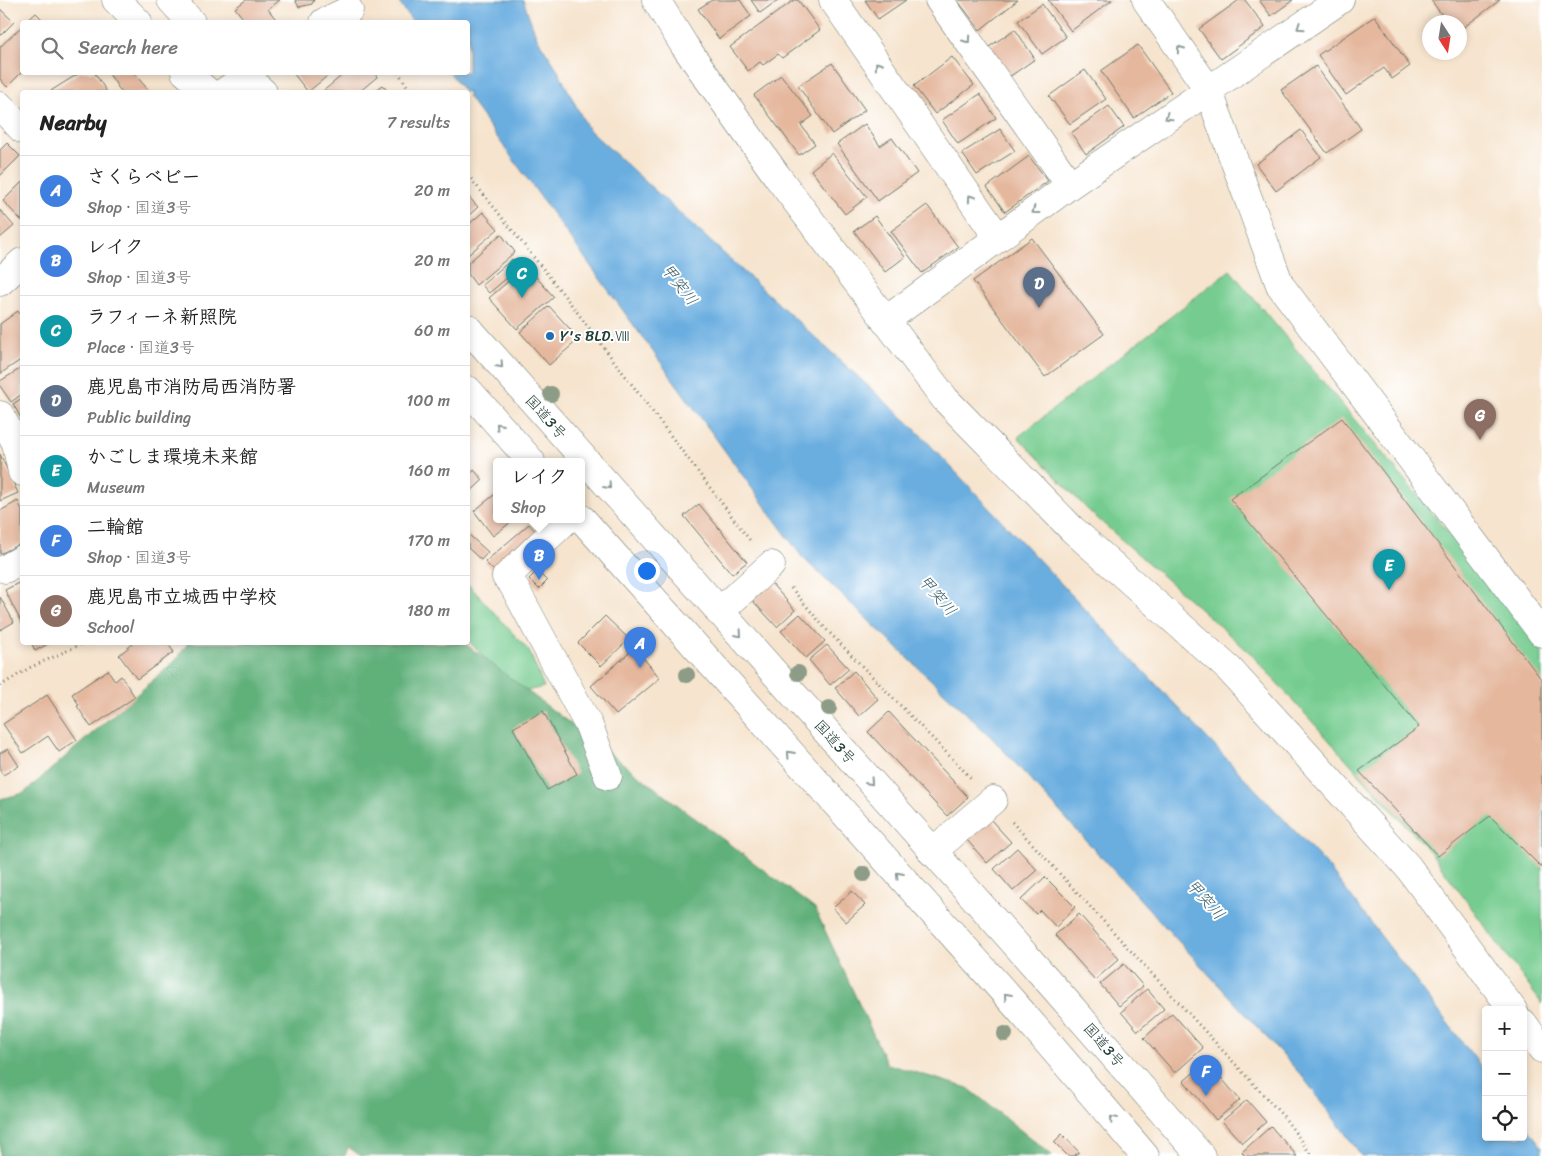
<!DOCTYPE html>
<html lang="en">
<head>
<meta charset="utf-8">
<style>
	:root { --surface:#fff; --page:#f6f6f6; --text:#222; --muted:#767676; --line:#e0e0e0; --accent:#2563eb }
	body { margin:0; font-family:Sriracha,"Klee One",sans-serif; background:var(--page); color:var(--text) }
	.controls { position:absolute; right:15px; bottom:15px; display:grid; overflow:hidden; border-radius:5px; box-shadow:0 2px 8px #0003 }
	.controls button { width:45px; height:45px; display:grid; place-items:center; padding:0; border:0; border-bottom:1px solid var(--line); background:var(--surface); color:var(--text); font:25px sans-serif }
	.compass { position:absolute; left:1422px; top:15px; width:45px; height:45px; border-radius:50%; background:var(--surface); box-shadow:0 2px 8px #0003; rotate:168deg }
	.you { position:absolute; left:646px; top:570px; width:18px; height:18px; margin:-12px; border:4px solid #fff; border-radius:50%; background:#1a73e8; box-shadow:0 0 0 8px #1a73e833 }
	.badge { display:grid; place-items:center; width:32px; height:32px; border-radius:50%; background:var(--accent); color:#fff; font-size:16px; font-weight:700 }
	.pin { position:absolute; translate:-50% -41px; filter:drop-shadow(0 1px 2px #0008) }
	.pin::after { content:''; position:absolute; top:26px; width:18px; height:15px; background:inherit; clip-path:polygon(0 0,100% 0,50% 100%) }
	.popup { position:absolute; left:493px; top:458px; width:92px; height:65px; box-sizing:border-box; display:grid; place-content:center; border-radius:5px; background:var(--surface); filter:drop-shadow(0 1px 4px #0005); font-size:16px; white-space:nowrap; color:var(--muted) }
	.popup b { font-size:19px; color:var(--text) }
	.popup::after { content:''; position:absolute; left:50%; top:100%; margin-left:-10px; border:10px solid transparent; border-top-color:var(--surface) }
	.list { margin:0; padding:0; list-style:none }
	h2 { display:flex; justify-content:space-between; align-items:center; height:65px; margin:0; padding:0 20px; font-size:21px }
	h2 small { font-size:16px; font-weight:400; color:var(--muted) }
	.list li { display:grid; grid-template-columns:32px 1fr auto; gap:15px; align-items:center; box-sizing:border-box; height:70px; padding:0 20px; border-top:1px solid var(--line) }
	.list b { display:block; font-size:19px; white-space:nowrap }
	.list p { margin:0; font-size:16px; white-space:nowrap; color:var(--muted) }
	.list em { font-size:16px; font-style:normal; color:var(--muted) }
	.icon { flex:none; width:28px; height:28px; fill:none; stroke:currentColor; stroke-width:2; stroke-linecap:round; stroke-linejoin:round }
	.map { position:relative; flex:none; width:1542px; height:1156px; overflow:hidden }
	.search { position:absolute; background:var(--surface); box-shadow:0 2px 8px #0003; left:20px; top:20px; width:450px; height:55px; display:flex; align-items:center; gap:12px; box-sizing:border-box; padding:0 18px; border-radius:5px; color:var(--muted); font-size:19px }
	.panel { position:absolute; background:var(--surface); box-shadow:0 2px 8px #0003; left:20px; top:90px; width:450px; height:555px; border-radius:5px }
	.map>svg:first-child { display:block }
	.green { fill:#76cc90; stroke:#4a8462 }
	.forest { fill:#60b07a; stroke:#407657 }
	.water { fill:#6aaee0; stroke:#44768a }
	.building { fill:#e5b89e }
	.lines { fill:none; stroke-linecap:round; stroke-linejoin:round }
	.minor-casing { stroke:#6a776a; stroke-width:29 }
	.tertiary-casing { stroke:#6a776a; stroke-width:29 }
	.trunk-casing { stroke:#6a776a; stroke-width:29 }
	.path { stroke:#6a776a; stroke-width:3; stroke-dasharray:1 4; stroke-linecap:butt }
	.minor { stroke:#fff; stroke-width:28 }
	.tertiary { stroke:#fff; stroke-width:28 }
	.trunk { stroke:#fff; stroke-width:28 }
	.tree { fill:#8c9c86 }
	.oneway { stroke:#8f9e9a }
	.poi-dot { fill:#1f6fb2; stroke:#fff; stroke-width:2 }
	.labels { text-anchor:middle; stroke-width:4; stroke-linejoin:round; paint-order:stroke }
	.poi-label { font-size:15px; fill:#1f3d34; stroke:#fff; text-anchor:start }
	.street-label { font-size:15px; fill:#1f3d34; stroke:#fff }
	.water-label { font-size:16px; font-style:italic; fill:#365f68; stroke:#fff }
</style>
</head>
<body>
<div class="map">
<svg width="1542" height="1156" viewBox="0 0 1542 1156">
	<rect width="100%" height="100%" fill="#fff"/>
	<filter id="ink" filterUnits="userSpaceOnUse"><feTurbulence type="fractalNoise" baseFrequency=".02" numOctaves="2"/><feDisplacementMap in="SourceGraphic" scale="10" xChannelSelector="R" yChannelSelector="G"/><feConvolveMatrix kernelMatrix="1 2 1 2 8 2 1 2 1" color-interpolation-filters="sRGB"/></filter>
	<filter id="wash" filterUnits="userSpaceOnUse"><feTurbulence type="fractalNoise" baseFrequency=".0096" numOctaves="4" result="noise"/><feDisplacementMap in="SourceGraphic" scale="20" xChannelSelector="R" yChannelSelector="G"/><feGaussianBlur stdDeviation="1.12" result="paint"/><feColorMatrix in="noise" values="0 0 0 0 0 0 0 0 0 0 0 0 0 0 0 0 0 1.4 0 .05"/><feComposite in="paint" operator="in"/></filter>
	<g filter="url(#wash)">
		<rect width="100%" height="100%" fill="#f6e4ce"/>
		<path class="green" d="M 1230,270 L 1542,645 L 1542,1004 L 1432,854 L 1250,653 L 1088,510 L 1018,437 Z
			M 468,584 L 529,651 L 544,687 L 517,693 L 468,640 Z"/>
		<path class="forest" d="M 188,643 L 464,643 L 815,909 L 887,1064 L 968,1088 L 1053,1156 L 361,1156 L 348,1147 L 345,1156 L 0,1156 L 0,799 L 24,793 L 176,660 Z"/>
		<path class="water" d="M 397,0 L 523,0 L 537,38 L 556,67 L 588,129 L 915,429 L 1325,863 L 1486,1073 L 1486,1137 L 1523,1137 L 1523,1122 L 1542,1147 L 1542,1156 L 1362,1156 L 1302,1076 L 994,740 L 802,557 L 468,97 L 468,92 L 464,92 L 450,73 L 468,72 L 468,22 L 413,22 Z"/>
		<g id="blocks">
			<path class="building" d="M 246,0 L 280,0 L 268,9 L 278,22 L 246,22 L 235,8 Z
				M 295,0 L 314,0 L 312,4 L 299,7 Z
				M 712,0 L 740,0 L 751,16 L 719,39 L 698,9 Z
				M 751,0 L 778,0 L 760,13 Z
				M 794,0 L 798,0 L 820,30 L 782,58 L 778,54 L 763,65 L 760,62 L 748,71 L 730,47 Z
				M 865,0 L 906,0 L 878,19 Z
				M 960,0 L 1018,0 L 980,30 L 958,1 Z
				M 1048,0 L 1112,0 L 1071,31 Z
				M 1239,0 L 1245,0 L 1265,27 L 1221,59 L 1199,29 Z
				M 1259,0 L 1293,0 L 1271,16 Z
				M 1431,0 L 1500,0 L 1460,30 L 1460,22 L 1447,22 Z
				M 1042,4 L 1066,37 L 1042,54 L 1018,21 Z
				M 0,9 L 14,22 L 0,36 Z
				M 36,13 L 45,22 L 26,22 Z
				M 1375,16 L 1410,66 L 1392,79 L 1384,68 L 1346,95 L 1318,55 Z
				M 22,26 L 22,72 L 7,87 L 0,79 L 0,47 Z
				M 1015,29 L 1035,59 L 1009,77 L 989,47 Z
				M 1138,45 L 1171,92 L 1134,118 L 1101,71 Z
				M 952,57 L 974,85 L 935,114 L 914,86 Z
				M 832,63 L 865,110 L 832,134 L 798,86 Z
				M 1316,66 L 1361,129 L 1327,153 L 1281,90 Z
				M 1085,70 L 1106,99 L 1070,124 L 1049,96 Z
				M 81,72 L 94,72 L 107,92 L 49,92 Z
				M 108,72 L 133,72 L 150,92 L 121,92 Z
				M 295,72 L 332,72 L 308,92 L 293,73 Z
				M 346,72 L 374,72 L 377,77 L 359,92 L 322,92 Z
				M 781,75 L 813,116 L 801,125 L 815,144 L 799,155 L 754,95 Z
				M 382,85 L 389,92 L 373,92 Z
				M 980,94 L 996,118 L 958,144 L 942,120 Z
				M 1109,106 L 1124,127 L 1086,154 L 1071,133 Z
				M 865,124 L 880,146 L 892,138 L 917,173 L 878,201 L 837,144 Z
				M 1000,129 L 1015,151 L 977,175 L 962,153 Z
				M 1301,130 L 1321,157 L 1276,191 L 1256,164 Z
				M 7,143 L 20,156 L 0,176 L 0,150 Z
				M 832,153 L 867,197 L 845,214 L 811,170 Z
				M 1029,156 L 1048,181 L 1005,212 L 987,187 Z
				M 22,182 L 22,221 L 3,201 Z
				M 468,196 L 478,207 L 468,216 Z
				M 927,205 L 958,247 L 922,273 L 891,231 Z
				M 0,210 L 14,226 L 0,238 Z
				M 483,212 L 498,229 L 468,255 L 468,225 Z
				M 875,216 L 905,257 L 885,272 L 854,231 Z
				M 501,234 L 515,252 L 476,285 L 468,274 L 468,263 Z
				M 1032,238 L 1104,334 L 1045,377 L 973,281 Z
				M 512,259 L 520,267 L 489,293 L 482,285 Z
				M 526,266 L 554,297 L 517,329 L 489,298 Z
				M 549,306 L 579,339 L 549,365 L 520,332 Z
				M 18,311 L 22,318 L 22,359 L 0,374 L 0,324 Z
				M 20,369 L 22,373 L 22,394 L 11,402 L 0,386 L 0,381 Z
				M 22,398 L 22,420 L 13,404 Z
				M 1342,418 L 1542,680 L 1542,868 L 1490,816 L 1438,856 L 1359,771 L 1419,727 L 1230,499 Z
				M 0,454 L 18,493 L 0,501 Z
				M 474,470 L 483,480 L 468,494 L 468,477 Z
				M 494,495 L 496,498 L 496,519 L 515,519 L 493,536 L 474,511 Z
				M 18,501 L 22,510 L 22,543 L 0,554 L 0,511 Z
				M 699,504 L 747,562 L 732,574 L 684,516 Z
				M 529,524 L 538,534 L 494,571 L 485,562 Z
				M 468,534 L 488,552 L 481,560 L 468,548 Z
				M 537,571 L 547,581 L 539,589 L 529,579 Z
				M 22,581 L 22,624 L 5,590 Z
				M 771,583 L 795,610 L 777,627 L 752,600 Z
				M 0,597 L 14,622 L 0,630 Z
				M 800,614 L 825,641 L 806,658 L 781,631 Z
				M 605,616 L 629,639 L 601,666 L 578,643 Z
				M 31,642 L 51,642 L 35,651 Z
				M 135,642 L 166,642 L 174,652 L 137,679 L 119,655 Z
				M 827,645 L 849,669 L 830,685 L 809,660 Z
				M 635,648 L 660,678 L 616,715 L 591,686 Z
				M 108,670 L 115,681 L 121,676 L 135,697 L 91,727 L 77,706 L 79,705 L 72,694 Z
				M 854,671 L 878,699 L 859,716 L 835,688 Z
				M 47,695 L 77,740 L 59,752 L 48,736 L 23,753 L 3,724 Z
				M 543,711 L 577,774 L 547,790 L 513,728 Z
				M 889,712 L 968,797 L 947,816 L 868,732 Z
				M 8,749 L 19,766 L 3,775 L 0,771 L 0,753 Z
				M 991,820 L 1011,842 L 987,863 L 967,840 Z
				M 1017,848 L 1037,870 L 1013,891 L 994,869 Z
				M 1045,877 L 1075,907 L 1056,927 L 1040,910 L 1036,914 L 1021,900 Z
				M 852,891 L 865,905 L 846,922 L 833,908 Z
				M 1079,914 L 1119,959 L 1095,980 L 1055,935 Z
				M 1124,964 L 1143,986 L 1119,1006 L 1100,984 Z
				M 1147,989 L 1164,1009 L 1138,1031 L 1121,1012 Z
				M 1172,1013 L 1203,1048 L 1175,1073 L 1144,1038 Z
				M 1207,1061 L 1240,1100 L 1216,1120 L 1184,1081 Z
				M 1247,1100 L 1266,1122 L 1242,1143 L 1222,1121 Z
				M 1271,1126 L 1274,1130 L 1297,1156 L 1245,1156 L 1242,1152 Z
				M 1062,1134 L 1079,1152 L 1074,1156 L 1068,1156 L 1054,1142 Z"/>
		</g>
	</g>
	<g filter="url(#ink)">
		<use href="#blocks" fill-opacity="0" stroke="#6a776a" stroke-width="1"/>
		<g class="lines">
			<defs>
				<path id="minor" d="M 833,0 L 998,238
					M 939,0 L 1070,185
					M 1146,0 L 1208,89 L 1280,285 L 1542,633
					M 324,22 L 349,10
					M 224,92 L 253,72
					M 0,106 L 22,129
					M 0,282 L 22,262
					M 885,321 L 1070,185 L 1340,0
					M 0,415 L 16,444 L 22,472
					M 567,519 L 506,577 L 512,583 L 589,726 L 608,776
					M 5,569 L 22,559
					M 719,612 L 771,565
					M 932,852 L 993,800"/>
				<path id="tertiary" d="M 656,0 L 684,45 L 777,176 L 945,399 L 1072,529 L 1229,669 L 1408,867 L 1513,1010
					M 1523,1023 L 1542,1049"/>
				<path id="trunk" d="M 116,0 L 138,22
					M 171,0 L 191,22
					M 185,72 L 208,92
					M 241,72 L 263,92
					M 468,328 L 1050,983 L 1201,1156
					M 468,390 L 531,461
					M 582,519 L 1019,1009 L 1145,1156"/>
			</defs>
			<use href="#minor" class="minor-casing"/>
			<use href="#tertiary" class="tertiary-casing"/>
			<use href="#trunk" class="trunk-casing"/>
			<path class="path" d="M 398,72 L 411,92
				M 468,175 L 564,295 L 752,543
				M 791,588 L 824,627 L 972,779
				M 0,686 L 29,668 L 86,642
				M 1012,822 L 1284,1117 L 1312,1156"/>
			<use href="#minor" class="minor"/>
			<use href="#tertiary" class="tertiary"/>
			<use href="#trunk" class="trunk"/>
		</g>
		<g class="tree">
			<circle cx="551" cy="394" r="8"/>
			<circle cx="798" cy="673" r="8"/>
			<circle cx="687" cy="675" r="8"/>
			<circle cx="829" cy="708" r="8"/>
			<circle cx="864" cy="874" r="8"/>
			<circle cx="1005" cy="1034" r="8"/>
		</g>
		<defs><path id="oneway-chevron" d="M-2-3.5L2.5 0L-2 3.5" fill="none" stroke-width="1.6" stroke-linecap="round" stroke-linejoin="round" transform="scale(1.25)"/></defs>
		<g class="oneway">
			<use href="#oneway-chevron" transform="translate(1300 27) rotate(146)"/>
			<use href="#oneway-chevron" transform="translate(967 40) rotate(55)"/>
			<use href="#oneway-chevron" transform="translate(1180 49) rotate(-125)"/>
			<use href="#oneway-chevron" transform="translate(878 65) rotate(-125)"/>
			<use href="#oneway-chevron" transform="translate(1168 117) rotate(145)"/>
			<use href="#oneway-chevron" transform="translate(971 198) rotate(-125)"/>
			<use href="#oneway-chevron" transform="translate(1035 211) rotate(144)"/>
			<use href="#oneway-chevron" transform="translate(500 365) rotate(48)"/>
			<use href="#oneway-chevron" transform="translate(499 426) rotate(-132)"/>
			<use href="#oneway-chevron" transform="translate(608 486) rotate(48)"/>
			<use href="#oneway-chevron" transform="translate(739 634) rotate(48)"/>
			<use href="#oneway-chevron" transform="translate(790 754) rotate(-132)"/>
			<use href="#oneway-chevron" transform="translate(870 782) rotate(48)"/>
			<use href="#oneway-chevron" transform="translate(899 875) rotate(-132)"/>
			<use href="#oneway-chevron" transform="translate(1007 996) rotate(-132)"/>
			<use href="#oneway-chevron" transform="translate(1113 1119) rotate(-131)"/>
		</g>
	</g>
	<circle class="poi-dot" cx="550" cy="336" r="5"/>
	<g class="labels">
		<g class="poi-label">
			<text x="560" y="341">Y's BLD.Ⅷ</text>
		</g>
		<g class="street-label">
			<text transform="translate(546 417) rotate(48)" y="5">国道3号</text>
			<text transform="translate(835 742) rotate(48)" y="5">国道3号</text>
			<text transform="translate(1104 1045) rotate(49)" y="5">国道3号</text>
		</g>
		<g class="water-label">
			<text transform="translate(680 284) rotate(52)" y="6">甲突川</text>
			<text transform="translate(938 595) rotate(49)" y="6">甲突川</text>
			<text transform="translate(1206 899) rotate(48)" y="6">甲突川</text>
		</g>
	</g>
</svg>
<div class="controls">
<button>+</button>
<button>−</button>
<button><svg class="icon" aria-label="locate" viewBox="0 0 24 24"><circle cx="12" cy="12" r="6"/><path d="M12 2v4M12 18v4M2 12h4M18 12h4"/></svg></button>
</div>
<svg class="compass" viewBox="-18 -18 36 36"><path d="M0-13l5 13h-10z" fill="#e53935"/><path d="M0 13l5-13h-10z" fill="#767676"/></svg>
<div class="you"></div>
<div class="pin badge" style="left:640px;top:668px;background:#3f7fe0">A</div>
<div class="pin badge" style="left:539px;top:580px;background:#3f7fe0">B</div>
<div class="popup"><b>レイク</b>Shop</div>
<div class="pin badge" style="left:522px;top:298px;background:#0f9aa8">C</div>
<div class="pin badge" style="left:1039px;top:308px;background:#5c6f8a">D</div>
<div class="pin badge" style="left:1389px;top:590px;background:#0f9aa8">E</div>
<div class="pin badge" style="left:1206px;top:1096px;background:#3f7fe0">F</div>
<div class="pin badge" style="left:1480px;top:440px;background:#8d6e63">G</div>
<div class="search"><svg class="icon" aria-label="search" viewBox="0 0 24 24"><circle cx="10" cy="10" r="6"/><path d="M15 15l6 6"/></svg>Search here</div>
<section class="panel">
<h2>Nearby<small>7 results</small></h2>
<ul class="list">
<li><span class="badge" style="background:#3f7fe0">A</span><div><b>さくらベビー</b><p>Shop · 国道3号</p></div><em>20 m</em></li>
<li><span class="badge" style="background:#3f7fe0">B</span><div><b>レイク</b><p>Shop · 国道3号</p></div><em>20 m</em></li>
<li><span class="badge" style="background:#0f9aa8">C</span><div><b>ラフィーネ新照院</b><p>Place · 国道3号</p></div><em>60 m</em></li>
<li><span class="badge" style="background:#5c6f8a">D</span><div><b>鹿児島市消防局西消防署</b><p>Public building</p></div><em>100 m</em></li>
<li><span class="badge" style="background:#0f9aa8">E</span><div><b>かごしま環境未来館</b><p>Museum</p></div><em>160 m</em></li>
<li><span class="badge" style="background:#3f7fe0">F</span><div><b>二輪館</b><p>Shop · 国道3号</p></div><em>170 m</em></li>
<li><span class="badge" style="background:#8d6e63">G</span><div><b>鹿児島市立城西中学校</b><p>School</p></div><em>180 m</em></li>
</ul>
</section>
</div>
</body>
</html>
